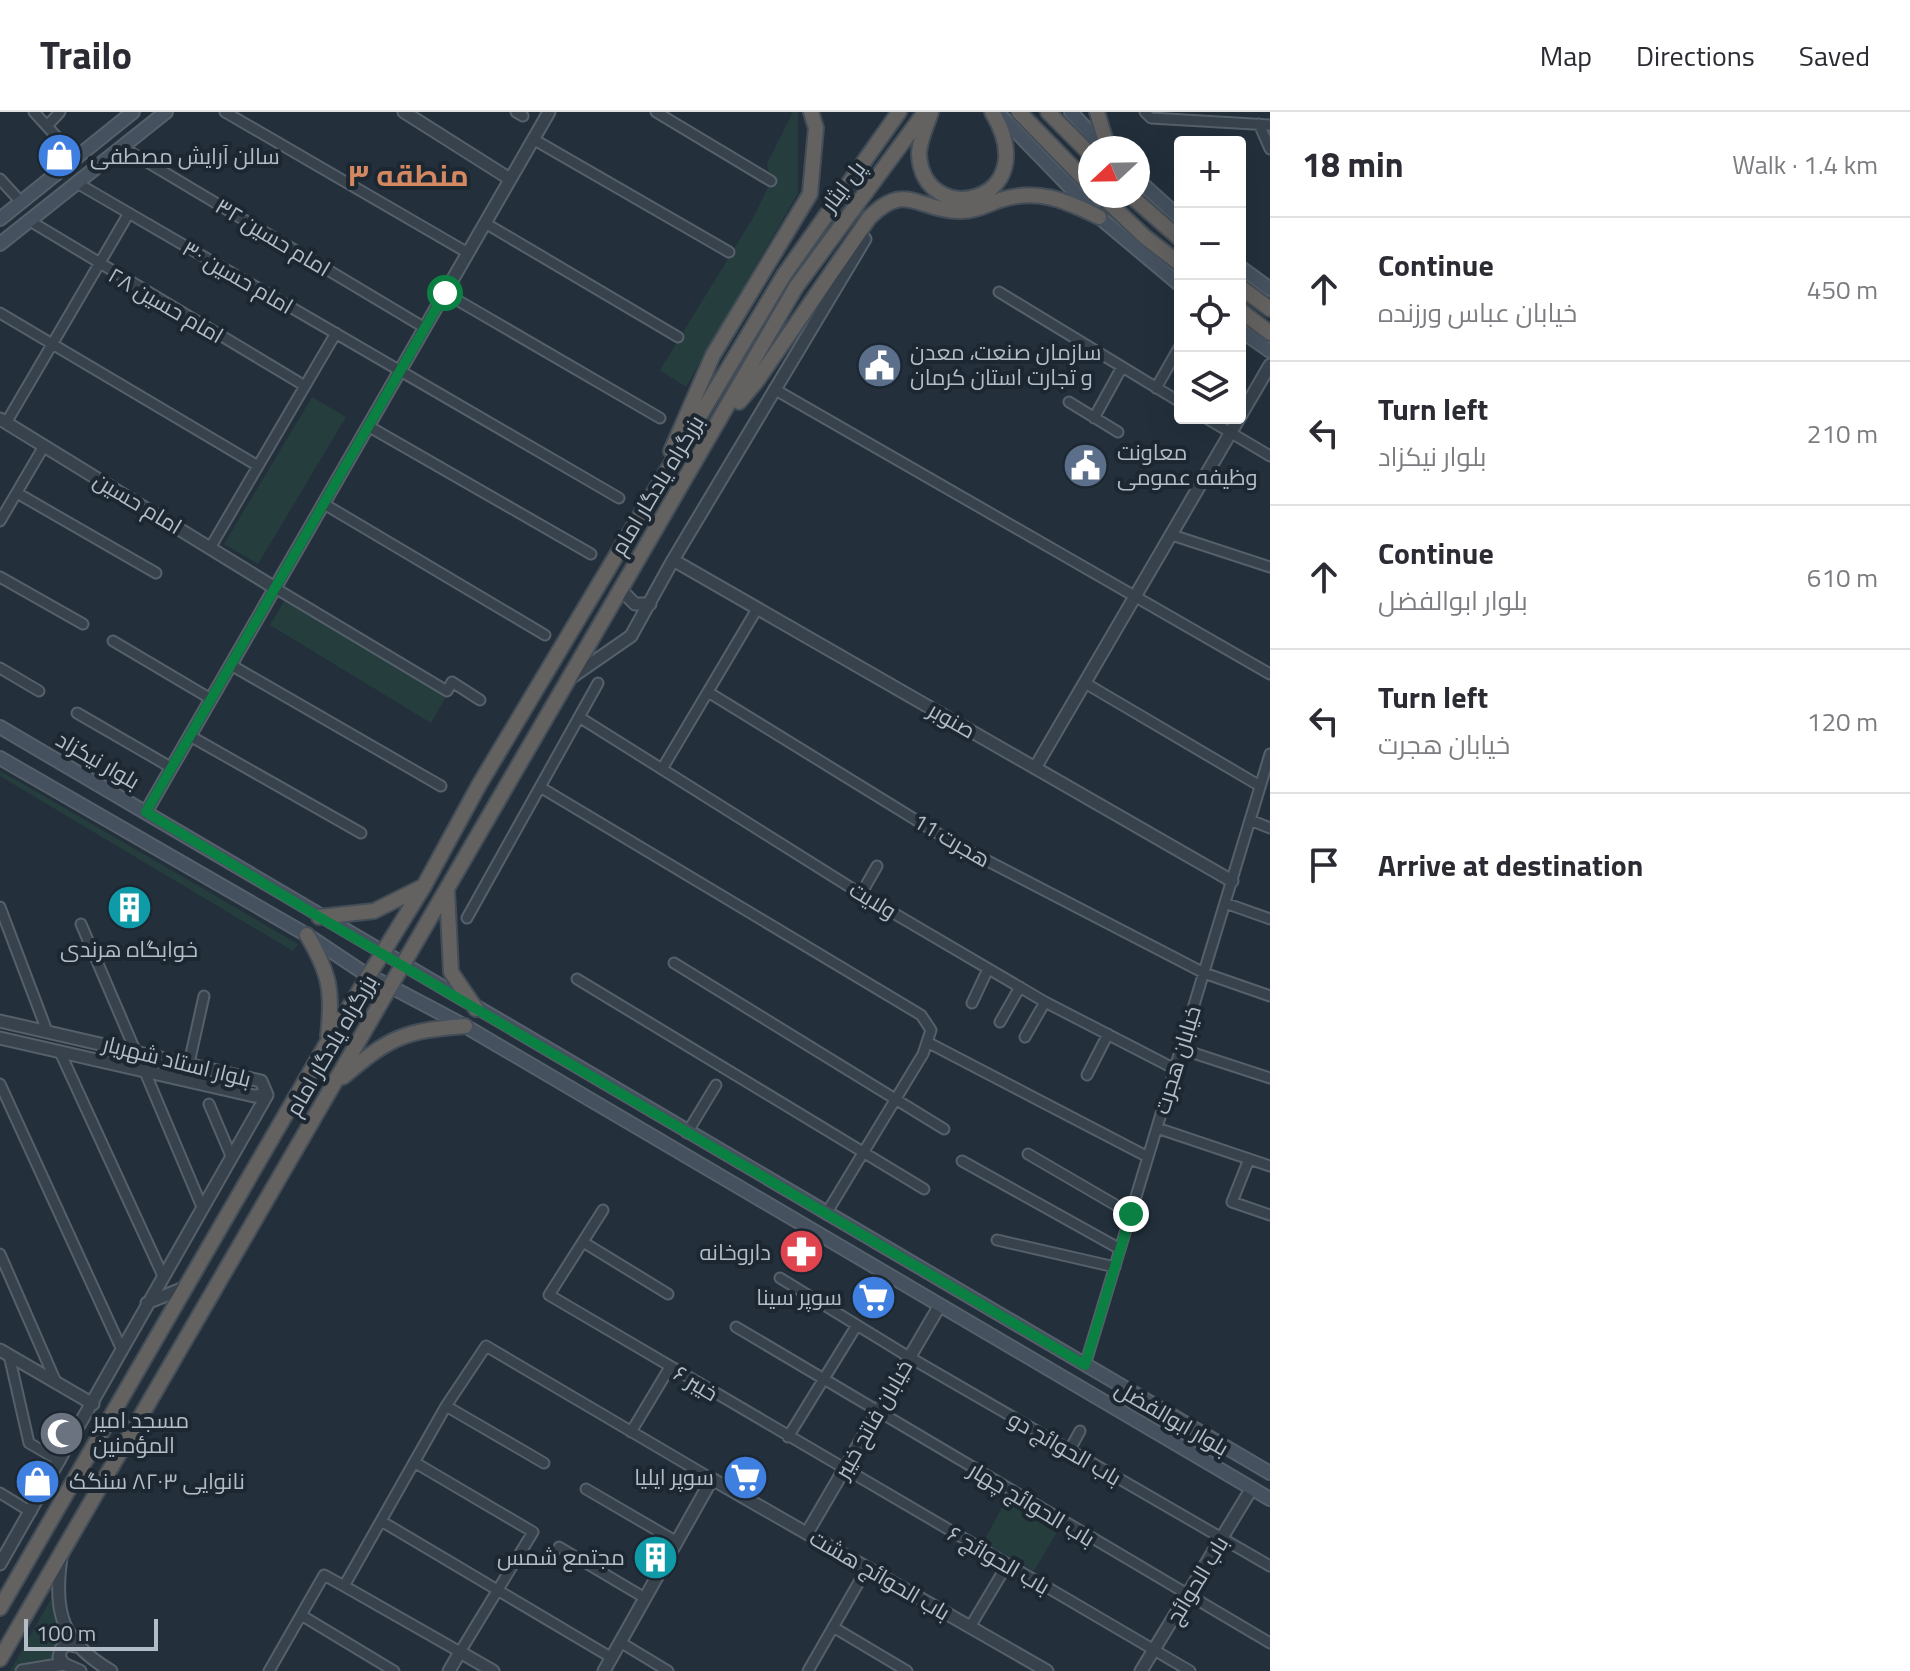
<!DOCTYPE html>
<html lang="en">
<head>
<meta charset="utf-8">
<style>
	:root { --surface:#fff; --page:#f2f2f3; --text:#2b2b33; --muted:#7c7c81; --line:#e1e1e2 }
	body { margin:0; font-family:"Titillium Web",Cairo,sans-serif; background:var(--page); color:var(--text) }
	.controls { position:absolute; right:24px; top:24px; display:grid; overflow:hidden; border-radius:8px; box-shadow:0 8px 32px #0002 }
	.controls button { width:72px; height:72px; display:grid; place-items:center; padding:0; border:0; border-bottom:2px solid var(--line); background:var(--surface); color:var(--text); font:40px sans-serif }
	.compass { position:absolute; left:1078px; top:24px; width:72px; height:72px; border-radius:50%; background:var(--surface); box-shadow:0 8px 32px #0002; rotate:248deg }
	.scale { position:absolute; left:24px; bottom:20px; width:134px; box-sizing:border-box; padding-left:8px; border:4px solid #b3bdc8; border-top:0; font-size:22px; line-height:28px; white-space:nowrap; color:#b3bdc8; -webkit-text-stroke:6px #1c2731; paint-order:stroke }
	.stop { position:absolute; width:24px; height:24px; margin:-18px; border:6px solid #0b8043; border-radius:50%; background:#fff }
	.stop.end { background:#0b8043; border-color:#fff; box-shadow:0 2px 8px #0008 }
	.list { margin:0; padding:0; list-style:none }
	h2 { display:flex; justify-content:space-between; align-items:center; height:104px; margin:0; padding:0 32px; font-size:34px }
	h2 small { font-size:26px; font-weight:400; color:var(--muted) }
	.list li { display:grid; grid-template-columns:52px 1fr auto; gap:24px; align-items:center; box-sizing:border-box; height:144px; padding:0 32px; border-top:2px solid var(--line) }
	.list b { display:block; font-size:30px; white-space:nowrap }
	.list p { margin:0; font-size:26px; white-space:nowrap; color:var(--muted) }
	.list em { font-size:26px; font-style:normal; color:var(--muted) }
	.icon { flex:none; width:44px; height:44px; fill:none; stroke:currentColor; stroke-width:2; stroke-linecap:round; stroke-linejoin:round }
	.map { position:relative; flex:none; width:1270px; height:1559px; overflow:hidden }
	header { display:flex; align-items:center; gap:48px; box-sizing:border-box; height:112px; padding:0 40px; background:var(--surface); border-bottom:2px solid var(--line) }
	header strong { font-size:38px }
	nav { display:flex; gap:44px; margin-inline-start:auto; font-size:28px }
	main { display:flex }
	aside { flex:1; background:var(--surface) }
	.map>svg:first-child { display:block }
	.green { fill:#253d3d }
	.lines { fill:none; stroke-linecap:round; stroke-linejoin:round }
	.minor-casing { stroke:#55606a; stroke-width:13 }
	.tertiary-casing { stroke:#55606a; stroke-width:15 }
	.secondary-casing { stroke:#55606a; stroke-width:16 }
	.trunk-casing { stroke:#424d57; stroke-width:18 }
	.minor { stroke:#37424c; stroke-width:9 }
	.tertiary { stroke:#37424c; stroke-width:11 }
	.secondary { stroke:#45515f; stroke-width:12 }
	.trunk { stroke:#646260; stroke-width:14 }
	.route { stroke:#0b8043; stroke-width:10 }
	.labels { text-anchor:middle; stroke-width:8; stroke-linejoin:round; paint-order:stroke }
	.poi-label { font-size:22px; fill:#b3bdc8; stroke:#1c2731; text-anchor:start }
	.street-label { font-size:22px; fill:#b3bdc8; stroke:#1c2731 }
	.district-label { font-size:30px; font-weight:bold; fill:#d48861; stroke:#1c2731 }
</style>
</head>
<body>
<header>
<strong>Trailo</strong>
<nav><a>Map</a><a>Directions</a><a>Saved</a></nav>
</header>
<main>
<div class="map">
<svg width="1270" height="1559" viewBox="0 0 1270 1559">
	<rect width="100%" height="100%" fill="#23303c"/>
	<path class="green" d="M 793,0 L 798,0 L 798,81 L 686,275 L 660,258 L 753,106 L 771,69 L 767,52 Z
		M 312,285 L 346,305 L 258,452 L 224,432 Z
		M 285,488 L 446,585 L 431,611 L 270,513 Z
		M 0,659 L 37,680 L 298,832 L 293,839 L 0,664 Z
		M 1008,1385 L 1060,1415 L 1034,1459 L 983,1430 Z
		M 51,1487 L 65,1526 L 53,1536 L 54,1549 L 10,1559 Z"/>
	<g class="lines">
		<defs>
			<path id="minor" d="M 34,0 L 76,46
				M 225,0 L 468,141
				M 516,0 L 523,4
				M 656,0 L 771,69
				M 1145,0 L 1151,6 L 1270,13
				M 1259,12 L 1270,37
				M 47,14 L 60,0
				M 533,27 L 729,140
				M 122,35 L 425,216
				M 0,67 L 21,90
				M 77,71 L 619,386
				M 30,109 L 305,274
				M 485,111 L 678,225
				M 999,180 L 1180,290
				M 445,181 L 660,306
				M 0,201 L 258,354
				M 1156,276 L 1180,234
				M 774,277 L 1270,562
				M 1069,290 L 1118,320
				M 1094,306 L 1122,255
				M 1206,306 L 1270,344
				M 6,311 L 129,101
				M 368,314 L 591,442
				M 17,381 L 156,461
				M 324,392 L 545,523
				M 0,409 L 44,334
				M 1172,423 L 1270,455
				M 210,436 L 336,221
				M 0,465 L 83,512
				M 275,476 L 447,579 L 452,570 L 480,588
				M 113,529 L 211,587
				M 231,553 L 441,674
				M 0,556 L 39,579
				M 1085,571 L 1260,674
				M 708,580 L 955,732 L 1204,861 L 1270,884
				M 77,601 L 172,656
				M 579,605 L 861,782 L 1045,890 L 1175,957
				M 190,624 L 361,721
				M 662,657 L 757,497
				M 540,675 L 921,903 L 931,918 L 923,942 L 826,1102
				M 1250,708 L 1270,716
				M 861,782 L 877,754
				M 1225,791 L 1270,807
				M 0,795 L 47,919
				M 467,806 L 598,571
				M 81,812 L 135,938
				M 674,851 L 944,1017
				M 577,867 L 924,1077
				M 972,891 L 988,857
				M 1000,910 L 1020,875
				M 1025,925 L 1045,890
				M 927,930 L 1148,1045
				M 1181,937 L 1270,966
				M 60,940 L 163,1164
				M 189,951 L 204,884
				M 145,960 L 202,1095
				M 1087,963 L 1108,922
				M 0,972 L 122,1238
				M 209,992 L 231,1044
				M 1157,1016 L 1270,1054
				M 687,1021 L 716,973
				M 1028,1042 L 1131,1102
				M 1249,1047 L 1232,1090 L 1270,1103
				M 962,1049 L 1120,1137
				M 603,1098 L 549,1183 L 1190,1559
				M 997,1128 L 1115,1155
				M 583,1130 L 668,1182
				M 0,1142 L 56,1270
				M 780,1166 L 909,1245 L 1270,1454
				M 736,1215 L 1270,1531
				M 9,1243 L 29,1331 L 60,1349
				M 1085,1253 L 1270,642
				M 446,1294 L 544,1351
				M 631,1320 L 670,1255
				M 788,1325 L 857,1213
				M 1069,1339 L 1080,1319
				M 414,1350 L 533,1420 L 460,1540 L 344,1474 L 446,1294 L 486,1234 L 712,1367
				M 586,1377 L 677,1430
				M 0,1381 L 31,1400
				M 381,1409 L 612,1546
				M 559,1435 L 645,1486
				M 301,1503 L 394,1559
				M 833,1515 L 907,1559
				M 970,1515 L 1007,1453
				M 620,1530 L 668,1559
				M 269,1559 L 324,1463 L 344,1474
				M 808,1559 L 867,1456"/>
			<path id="tertiary" d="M 404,0 L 510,67
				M 0,307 L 275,476
				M 673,448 L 1232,769
				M 621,478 L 635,492 L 650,492
				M 569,567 L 631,524 L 673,448 L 865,127
				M 1035,656 L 1270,253
				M 146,700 L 549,0
				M 0,909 L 261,969 L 267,983
				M 0,926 L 254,984 L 267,983
				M 147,1191 L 186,1175
				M 0,1238 L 93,1292
				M 807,1421 L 940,1193
				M 61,1446 C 53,1501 62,1530 111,1559
				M 0,1452 L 267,983
				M 64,1552 L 59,1545 L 61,1537 L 67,1532 L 75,1534
				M 22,1559 L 64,1552 L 80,1559
				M 449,1559 L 460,1540 L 493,1559
				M 604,1559 L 712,1367 L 1047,1559
				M 1141,1559 L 1252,1376"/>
			<path id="secondary" d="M 997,0 L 1099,105 L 1180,173
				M 1071,0 L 1104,36
				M 1138,68 L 1180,106
				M 0,107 L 133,0
				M 0,132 L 166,0
				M 1240,155 L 1270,177
				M 1240,218 L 1270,239
				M 0,615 L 1270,1361
				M 0,646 L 307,823 L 361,859 L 465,914 L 1270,1387"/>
			<path id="trunk" d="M 931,0 C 927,13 919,29 919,42 C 923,119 1047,91 992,0
				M 1019,0 L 1090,73
				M 1048,0 L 1090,42
				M 1097,0 L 1108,36
				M 1102,84 L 1145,125 L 1180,152
				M 1131,84 L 1180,127
				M 1240,175 L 1270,197
				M 1240,198 L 1270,221
				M 739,290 L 756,270 L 869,106 C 905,69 918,98 958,99 C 973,100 986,93 1000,88 C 1037,76 1065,88 1099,105
				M 671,339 L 713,243 L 810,82 L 816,16 L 811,0
				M 447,778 L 451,860 L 476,897
				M 319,805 L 374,799 L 420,776
				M 307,823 C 330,862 333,879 328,924
				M 343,965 C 390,925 403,919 465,914
				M 0,1496 L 327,931 L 424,774 L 479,673 L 784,163 L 899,0
				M 0,1547 L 796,175 L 925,0"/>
		</defs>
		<use href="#minor" class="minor-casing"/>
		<use href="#tertiary" class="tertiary-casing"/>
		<use href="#secondary" class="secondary-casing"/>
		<use href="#trunk" class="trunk-casing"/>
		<use href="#minor" class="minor"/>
		<use href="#tertiary" class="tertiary"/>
		<use href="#secondary" class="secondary"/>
		<use href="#trunk" class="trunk"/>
	</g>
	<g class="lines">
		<path class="route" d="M 445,181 L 146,700 L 319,805 L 1085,1253 L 1131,1102"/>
	</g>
	<defs>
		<symbol id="shop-disc" viewBox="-11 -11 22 22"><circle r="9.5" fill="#3f7fe0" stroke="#1c2731"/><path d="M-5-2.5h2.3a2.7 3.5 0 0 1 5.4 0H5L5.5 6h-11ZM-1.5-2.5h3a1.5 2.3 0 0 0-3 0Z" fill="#fff"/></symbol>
		<symbol id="civic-disc" viewBox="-11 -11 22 22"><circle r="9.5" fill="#5c6f8a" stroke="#1c2731"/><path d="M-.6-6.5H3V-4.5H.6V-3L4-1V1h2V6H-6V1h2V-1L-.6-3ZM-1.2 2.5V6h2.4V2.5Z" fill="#fff"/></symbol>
		<symbol id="building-disc" viewBox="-11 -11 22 22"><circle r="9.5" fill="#0f9aa8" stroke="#1c2731"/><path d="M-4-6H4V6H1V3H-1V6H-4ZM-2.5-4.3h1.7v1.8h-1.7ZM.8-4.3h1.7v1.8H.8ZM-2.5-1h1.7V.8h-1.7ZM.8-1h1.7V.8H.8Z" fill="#fff"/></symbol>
		<symbol id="pharmacy-disc" viewBox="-11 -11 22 22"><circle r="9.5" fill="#e0444e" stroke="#1c2731"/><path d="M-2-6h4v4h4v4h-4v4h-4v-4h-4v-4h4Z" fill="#fff"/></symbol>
		<symbol id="supermarket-disc" viewBox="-11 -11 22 22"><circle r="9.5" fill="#3f7fe0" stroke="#1c2731"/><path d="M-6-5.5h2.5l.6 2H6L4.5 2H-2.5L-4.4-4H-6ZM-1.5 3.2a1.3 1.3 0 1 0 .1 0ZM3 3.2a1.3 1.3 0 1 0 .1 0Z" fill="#fff"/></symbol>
		<symbol id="mosque-disc" viewBox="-11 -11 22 22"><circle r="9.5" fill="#6b7280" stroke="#1c2731"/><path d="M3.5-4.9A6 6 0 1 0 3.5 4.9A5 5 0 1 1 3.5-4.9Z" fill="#fff"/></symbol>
	</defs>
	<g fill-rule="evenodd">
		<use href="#shop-disc" x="34" y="18" width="51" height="51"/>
		<use href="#civic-disc" x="854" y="228" width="51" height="51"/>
		<use href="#civic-disc" x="1060" y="328" width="51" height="51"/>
		<use href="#building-disc" x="104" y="770" width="51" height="51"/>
		<use href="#pharmacy-disc" x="776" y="1114" width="51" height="51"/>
		<use href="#supermarket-disc" x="848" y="1160" width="51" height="51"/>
		<use href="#mosque-disc" x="36" y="1296" width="51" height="51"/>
		<use href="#supermarket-disc" x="720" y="1340" width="51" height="51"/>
		<use href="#shop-disc" x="12" y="1344" width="51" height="51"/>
		<use href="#building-disc" x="630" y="1420" width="51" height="51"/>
	</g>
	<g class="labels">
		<g class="poi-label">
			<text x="90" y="52">سالن آرایش مصطفی</text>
			<text x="910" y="248">سازمان صنعت، معدن<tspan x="910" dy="25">و تجارت استان کرمان</tspan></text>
			<text x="1117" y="348">معاونت<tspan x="1117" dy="25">وظیفه عمومی</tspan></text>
			<text x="129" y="845" text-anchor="middle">خوابگاه هرندی</text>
			<text x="771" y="1148" text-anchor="end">داروخانه</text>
			<text x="842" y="1193" text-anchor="end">سوپر سینا</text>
			<text x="93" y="1316">مسجد امیر<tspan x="93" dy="25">المؤمنین</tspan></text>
			<text x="714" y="1373" text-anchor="end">سوپر ایلیا</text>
			<text x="69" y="1377">نانوایی ۸۲۰۳ سنگک</text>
			<text x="625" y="1453" text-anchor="end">مجتمع شمس</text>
		</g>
		<g class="street-label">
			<text transform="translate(843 74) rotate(-53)" y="8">پل ایثار</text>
			<text transform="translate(273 125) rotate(31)" y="8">امام حسین ۳۲</text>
			<text transform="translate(238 165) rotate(30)" y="8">امام حسین ۳۰</text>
			<text transform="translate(166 193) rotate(30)" y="8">امام حسین ۲۸</text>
			<text transform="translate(657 373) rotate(-59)" y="8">بزرگراه یادگار امام</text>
			<text transform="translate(138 391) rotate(31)" y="8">امام حسین</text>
			<text transform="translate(952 608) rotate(30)" y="8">صنوبر</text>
			<text transform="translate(98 648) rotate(30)" y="8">بلوار نیکزاد</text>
			<text transform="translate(952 728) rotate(30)" y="8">هجرت 11</text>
			<text transform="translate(873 788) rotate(31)" y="8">ولایت</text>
			<text transform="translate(331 933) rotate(-60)" y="8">بزرگراه یادگار امام</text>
			<text transform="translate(1177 948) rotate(-73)" y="8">خیابان هجرت</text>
			<text transform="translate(177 949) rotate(14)" y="8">بلوار استاد شهریار</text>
			<text transform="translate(696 1271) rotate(31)" y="8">خیبر ۶</text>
			<text transform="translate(1172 1306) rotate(30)" y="8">بلوار ابوالفضل</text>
			<text transform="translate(873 1307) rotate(-60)" y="8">خیابان فاتح خیبر</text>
			<text transform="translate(1065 1336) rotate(30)" y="8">باب الحوائج دو</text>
			<text transform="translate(1032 1392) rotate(31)" y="8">باب الحوائج چهار</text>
			<text transform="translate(999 1448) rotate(30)" y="8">باب الحوائج ۶</text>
			<text transform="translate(880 1463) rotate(30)" y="8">باب الحوائج هشت</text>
			<text transform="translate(1197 1468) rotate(-59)" y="8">باب الحوائج</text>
		</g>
		<g class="district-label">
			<text x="408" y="74">منطقه ۳</text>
		</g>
	</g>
</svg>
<div class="controls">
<button>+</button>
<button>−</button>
<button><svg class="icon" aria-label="locate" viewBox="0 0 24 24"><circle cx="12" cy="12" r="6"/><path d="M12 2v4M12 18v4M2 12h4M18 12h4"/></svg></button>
<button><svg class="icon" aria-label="layers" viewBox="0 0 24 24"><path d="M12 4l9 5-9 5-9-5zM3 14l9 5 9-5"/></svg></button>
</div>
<svg class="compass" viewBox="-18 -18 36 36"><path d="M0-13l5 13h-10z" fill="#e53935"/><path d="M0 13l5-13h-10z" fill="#7c7c81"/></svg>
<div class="scale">100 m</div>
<div class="stop" style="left:445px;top:181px"></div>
<div class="stop end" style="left:1131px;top:1102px"></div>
</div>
<aside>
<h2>18 min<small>Walk · 1.4 km</small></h2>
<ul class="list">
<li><svg class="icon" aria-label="ahead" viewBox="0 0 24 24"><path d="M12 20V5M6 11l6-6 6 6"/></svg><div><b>Continue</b><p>خیابان عباس ورزنده</p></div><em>450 m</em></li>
<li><svg class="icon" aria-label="left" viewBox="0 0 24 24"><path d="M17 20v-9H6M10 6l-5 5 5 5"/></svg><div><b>Turn left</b><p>بلوار نیکزاد</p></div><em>210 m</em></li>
<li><svg class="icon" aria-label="ahead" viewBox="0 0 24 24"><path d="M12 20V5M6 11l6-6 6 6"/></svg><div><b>Continue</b><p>بلوار ابوالفضل</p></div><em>610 m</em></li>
<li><svg class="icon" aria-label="left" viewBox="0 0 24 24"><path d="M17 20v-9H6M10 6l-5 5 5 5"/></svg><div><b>Turn left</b><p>خیابان هجرت</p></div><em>120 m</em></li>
<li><svg class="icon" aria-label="arrive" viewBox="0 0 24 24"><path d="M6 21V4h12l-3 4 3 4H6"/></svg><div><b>Arrive at destination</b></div></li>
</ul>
</aside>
</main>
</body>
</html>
